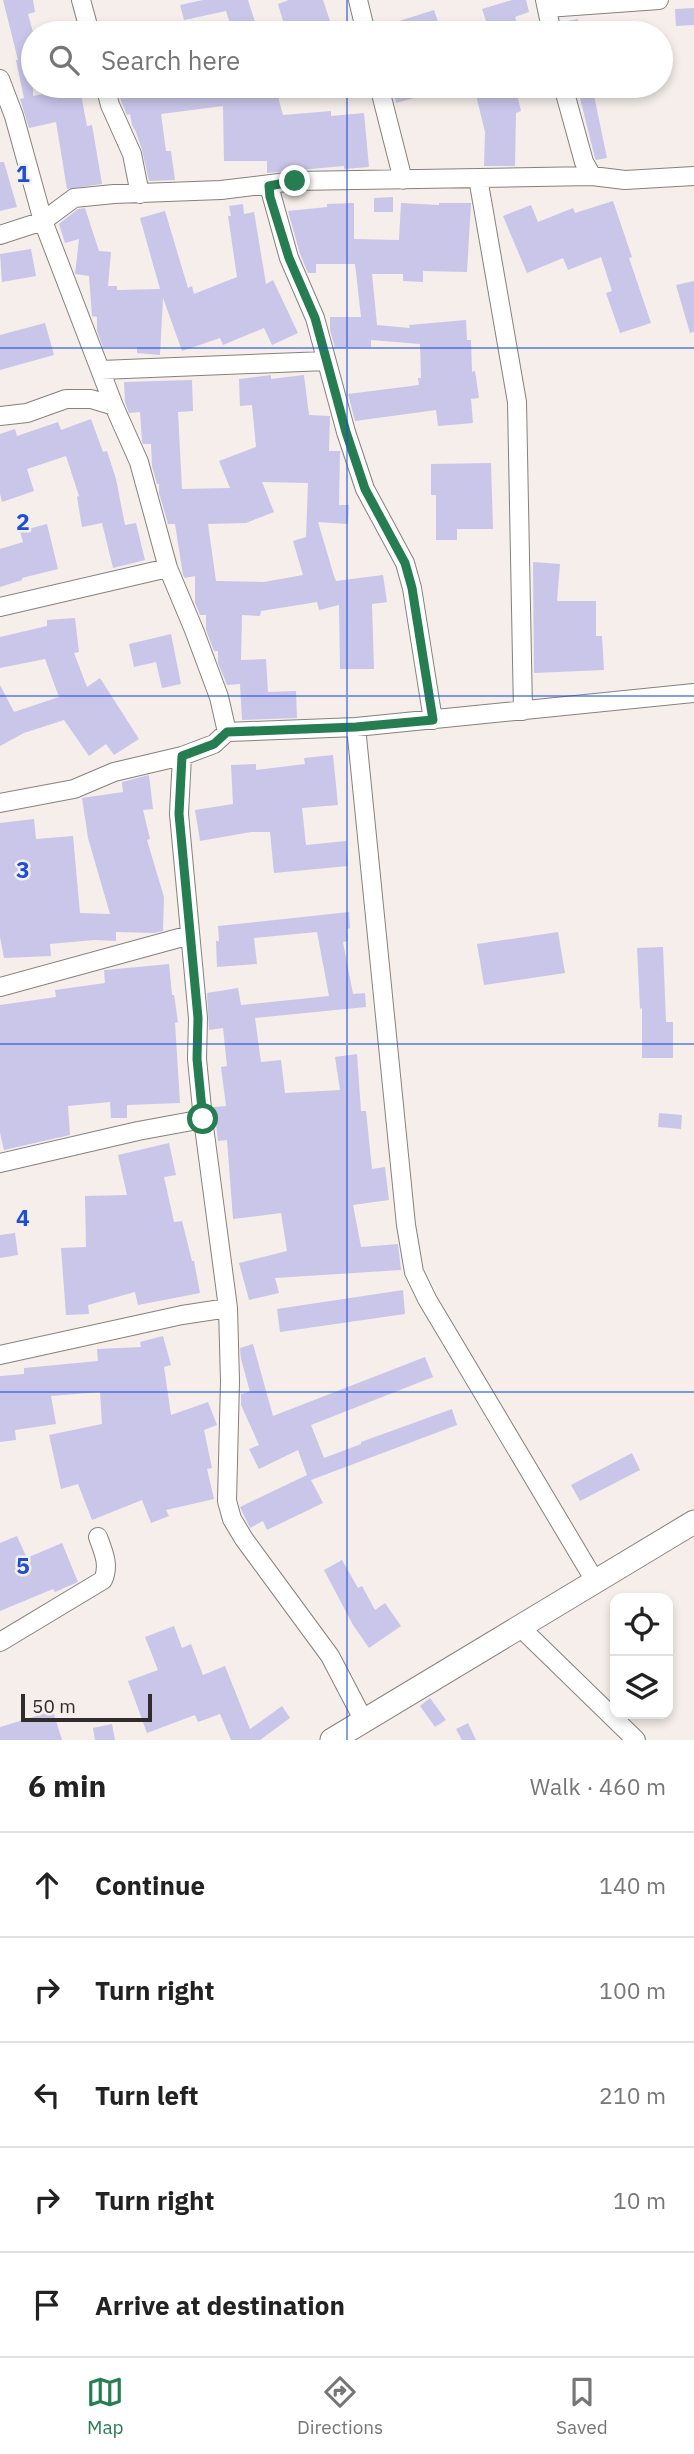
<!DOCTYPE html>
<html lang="en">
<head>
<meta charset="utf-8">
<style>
	:root { --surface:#fff; --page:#f6f6f6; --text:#222; --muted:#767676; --line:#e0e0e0; --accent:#257d51 }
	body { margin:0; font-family:"IBM Plex Sans",sans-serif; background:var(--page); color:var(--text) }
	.controls { position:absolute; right:21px; bottom:21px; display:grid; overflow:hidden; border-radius:14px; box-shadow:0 4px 10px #0003 }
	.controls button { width:63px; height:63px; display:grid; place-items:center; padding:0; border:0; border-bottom:2px solid var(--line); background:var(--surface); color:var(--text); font:35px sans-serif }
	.scale { position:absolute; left:21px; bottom:18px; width:131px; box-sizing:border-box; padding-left:7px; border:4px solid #2f2c2b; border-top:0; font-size:19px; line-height:24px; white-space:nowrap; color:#2f2c2b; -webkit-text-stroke:5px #f5eeea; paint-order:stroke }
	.stop { position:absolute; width:21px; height:21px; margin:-16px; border:5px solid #257d51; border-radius:50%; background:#fff }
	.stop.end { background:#257d51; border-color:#fff; box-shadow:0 2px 7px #0008 }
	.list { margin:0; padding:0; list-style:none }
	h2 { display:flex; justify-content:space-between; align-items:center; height:91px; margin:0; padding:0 28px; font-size:30px }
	h2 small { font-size:23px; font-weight:400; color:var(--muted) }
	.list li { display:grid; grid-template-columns:46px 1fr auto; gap:21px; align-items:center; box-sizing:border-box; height:105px; padding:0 28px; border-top:2px solid var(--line) }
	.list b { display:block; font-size:26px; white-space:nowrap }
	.list em { font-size:23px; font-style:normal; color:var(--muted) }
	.icon { flex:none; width:38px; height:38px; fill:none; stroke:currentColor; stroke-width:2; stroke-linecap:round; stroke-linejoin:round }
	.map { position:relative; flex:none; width:694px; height:1740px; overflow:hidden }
	.search { position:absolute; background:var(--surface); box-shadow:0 4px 10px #0003; left:21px; right:21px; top:21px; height:77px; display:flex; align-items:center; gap:18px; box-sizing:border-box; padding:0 24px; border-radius:38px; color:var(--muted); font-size:26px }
	.sheet { height:616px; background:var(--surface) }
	nav { display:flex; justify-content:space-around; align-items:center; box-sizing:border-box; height:98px; border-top:2px solid var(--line); background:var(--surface); font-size:19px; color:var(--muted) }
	nav a { display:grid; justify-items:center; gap:4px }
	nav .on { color:var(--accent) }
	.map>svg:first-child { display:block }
	.building { fill:#c9c6ea; fill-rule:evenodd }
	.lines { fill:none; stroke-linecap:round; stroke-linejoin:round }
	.minor-casing { stroke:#86817d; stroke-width:20 }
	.major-casing { stroke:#86817d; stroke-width:25 }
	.minor { stroke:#fff; stroke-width:18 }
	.major { stroke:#fff; stroke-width:23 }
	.route { stroke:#257d51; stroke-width:9 }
	.grid { fill:none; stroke:#1d4ed8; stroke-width:2; stroke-opacity:0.55 }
	.grid-label { font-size:23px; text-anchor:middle; font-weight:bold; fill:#1d4ed8; stroke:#f5eeea; stroke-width:5; stroke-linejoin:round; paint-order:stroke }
</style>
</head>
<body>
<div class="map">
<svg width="694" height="1740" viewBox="0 0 694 1740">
	<rect width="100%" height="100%" fill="#f5eeea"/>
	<path class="building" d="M 3,0 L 33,0 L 35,12 L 28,14 L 33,32 L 33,96 L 48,93 L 49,96 L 80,89 L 87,126 L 92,125 L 102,184 L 67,189 L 56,122 L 29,128 L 20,99 L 24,98 L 16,60 L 18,60 Z
		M 203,0 L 248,0 L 256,25 L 283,21 L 278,4 L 289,0 L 323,0 L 334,33 L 233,33 L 226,11 L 184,20 L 180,5 Z
		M 512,0 L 526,0 L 529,12 L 515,17 L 519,30 L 510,33 L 490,33 L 482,9 Z
		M 694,8 L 694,25 L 676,26 L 675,9 Z
		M 434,10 L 442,33 L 377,33 L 377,28 Z
		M 578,19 L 581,33 L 563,33 L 561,22 Z
		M 117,86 L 275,86 L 283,115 L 331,111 L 331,116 L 364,113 L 369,167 L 344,169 L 344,166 L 267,173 L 267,161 L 224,161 L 223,106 L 161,114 L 166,151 L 171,151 L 175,180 L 149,181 L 142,150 L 136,132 L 132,125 L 130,114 L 127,115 L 121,101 Z
		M 392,86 L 444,86 L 444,90 L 396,103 Z
		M 496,86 L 515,86 L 521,111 L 516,113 L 515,166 L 484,166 L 485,132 L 475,91 Z
		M 577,86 L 592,86 L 607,158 L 596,160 L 595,158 Z
		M 0,162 L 4,162 L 17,207 L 0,211 Z
		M 393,197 L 393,212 L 374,212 L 374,198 Z
		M 613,201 L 632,257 L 629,258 L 651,323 L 620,333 L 606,293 L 612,291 L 601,257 L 568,270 L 563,258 L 527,273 L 503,216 L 531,205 L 538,222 L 573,208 L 575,213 Z
		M 354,203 L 354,239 L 399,240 L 401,203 L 439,205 L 439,203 L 471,203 L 467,272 L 423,271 L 423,282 L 403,281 L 403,274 L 372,274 L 377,325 L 410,328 L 409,325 L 466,320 L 467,340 L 471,340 L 472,372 L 475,371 L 479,398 L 471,399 L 473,423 L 438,426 L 436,410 L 355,421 L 348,394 L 419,385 L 418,378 L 421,378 L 420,344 L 371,340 L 371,347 L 335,348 L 330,330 L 330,317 L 361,317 L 355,264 L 316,264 L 316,273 L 308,273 L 300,254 L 288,211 L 327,207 L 327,204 Z
		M 243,204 L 244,214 L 254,212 L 266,284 L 273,280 L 298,333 L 272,345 L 264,328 L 223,345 L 220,338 L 182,351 L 163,298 L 160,355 L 137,353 L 137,347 L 103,347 L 97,331 L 97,317 L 92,316 L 89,276 L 75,274 L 79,239 L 65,243 L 59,224 L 78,209 L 85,208 L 99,251 L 111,252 L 108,286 L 117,286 L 117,290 L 160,289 L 140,218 L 165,211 L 188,288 L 192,286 L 194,294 L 237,277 L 228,216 L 231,216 L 229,206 Z
		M 31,249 L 36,276 L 2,282 L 0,254 Z
		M 694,281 L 694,332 L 690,333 L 676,285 Z
		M 45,323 L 54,355 L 0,370 L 0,335 Z
		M 271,375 L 271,379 L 304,375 L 309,415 L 330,416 L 329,451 L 340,451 L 339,505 L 349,505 L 348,524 L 318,522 L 334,576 L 336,581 L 383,575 L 387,602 L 372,604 L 374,669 L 340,669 L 339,605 L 319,610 L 317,602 L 261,611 L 260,616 L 242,615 L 241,660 L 266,659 L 268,692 L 296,691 L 297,718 L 242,720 L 240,684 L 227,685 L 218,663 L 218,651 L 214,651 L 206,630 L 206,615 L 200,615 L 195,603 L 195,576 L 185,578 L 183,575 L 175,524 L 168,524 L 159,493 L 159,484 L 157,484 L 152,466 L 151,444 L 143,444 L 142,441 L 140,412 L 129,413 L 125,402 L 124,382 L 192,380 L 193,411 L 178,412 L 182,489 L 230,488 L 219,461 L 256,447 L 252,405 L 240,406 L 239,379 ZM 262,482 L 308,483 L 306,537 L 293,541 L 303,575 L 264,582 L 216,581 L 208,524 L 246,523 L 274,512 Z
		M 91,419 L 103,452 L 107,451 L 116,479 L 125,525 L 136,523 L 145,560 L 113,568 L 102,523 L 82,527 L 77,497 L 79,496 L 66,456 L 27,469 L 34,491 L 2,502 L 0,494 L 0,434 L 15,429 L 17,436 L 58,422 L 61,430 Z
		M 491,463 L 493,529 L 457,529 L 457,540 L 436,540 L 436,495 L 431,495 L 431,464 Z
		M 47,524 L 58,569 L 22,578 L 22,580 L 0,587 L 0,549 L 23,542 L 20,531 Z
		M 533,562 L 560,564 L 557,601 L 596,601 L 596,636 L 602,636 L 604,670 L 534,673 Z
		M 75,618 L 79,652 L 74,653 L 87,687 L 100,678 L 139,739 L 114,755 L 106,744 L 89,756 L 64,720 L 24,733 L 0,746 L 0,685 L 14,712 L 59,697 L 45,659 L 0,668 L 0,637 L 47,626 L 47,620 Z
		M 171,634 L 181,684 L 162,688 L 156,662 L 134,667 L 129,644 Z
		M 333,755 L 338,805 L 302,808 L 306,845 L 346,841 L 348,866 L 274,873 L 270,832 L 251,832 L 200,841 L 195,810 L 233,804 L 231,765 L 256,764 L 256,770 L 305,764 L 304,758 Z
		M 149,775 L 153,809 L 143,810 L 150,839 L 147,840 L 164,897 L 163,931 L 154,933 L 116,932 L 116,941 L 94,940 L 50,944 L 51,956 L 4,958 L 0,937 L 0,823 L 34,819 L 36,839 L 73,836 L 80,913 L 110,914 L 88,838 L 82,798 L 123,792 L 122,782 Z
		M 349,912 L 350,928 L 347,929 L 348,941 L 343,942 L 353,994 L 365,993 L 366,1007 L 255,1018 L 261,1062 L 281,1060 L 285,1093 L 340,1090 L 335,1057 L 357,1054 L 361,1111 L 366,1111 L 372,1169 L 385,1167 L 389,1200 L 353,1205 L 361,1247 L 398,1244 L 401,1270 L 275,1278 L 279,1293 L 249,1300 L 239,1263 L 287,1251 L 281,1213 L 233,1219 L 227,1140 L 218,1141 L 214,1107 L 226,1106 L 221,1067 L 227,1066 L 223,1028 L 209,1030 L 207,993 L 238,988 L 241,1005 L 329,996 L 317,932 L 254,938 L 257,964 L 217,967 L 216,941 L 219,941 L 218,926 Z
		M 558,932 L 565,973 L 484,985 L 477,944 Z
		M 663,947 L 666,1022 L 673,1022 L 673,1058 L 642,1058 L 642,1008 L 640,1009 L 637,948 Z
		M 169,964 L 172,995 L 174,995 L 178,1022 L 175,1023 L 180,1103 L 127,1105 L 127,1118 L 111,1118 L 110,1102 L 68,1106 L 70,1135 L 4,1150 L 0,1133 L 0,1005 L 56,997 L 55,990 L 105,983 L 104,970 L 106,970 Z
		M 659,1113 L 682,1115 L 681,1129 L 658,1127 Z
		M 169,1143 L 176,1175 L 164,1177 L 174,1222 L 182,1221 L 192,1261 L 194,1261 L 200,1293 L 138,1305 L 135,1292 L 88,1305 L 89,1314 L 66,1315 L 61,1248 L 86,1247 L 85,1196 L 127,1195 L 118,1155 Z
		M 15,1233 L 18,1255 L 0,1258 L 0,1235 Z
		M 403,1290 L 405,1314 L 280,1332 L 277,1309 Z
		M 163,1336 L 171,1365 L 164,1367 L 171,1415 L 208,1402 L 217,1425 L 204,1430 L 212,1468 L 207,1469 L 214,1499 L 166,1510 L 169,1516 L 151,1523 L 142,1500 L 92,1520 L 78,1484 L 61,1489 L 49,1435 L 102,1424 L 100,1392 L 51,1396 L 56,1424 L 15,1430 L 16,1440 L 0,1442 L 0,1376 L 24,1374 L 24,1368 L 98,1361 L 97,1349 L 141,1347 L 140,1342 Z
		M 253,1344 L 273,1416 L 425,1357 L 433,1377 L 311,1425 L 324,1458 L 361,1444 L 361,1442 L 452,1409 L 457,1425 L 311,1480 L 323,1503 L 267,1530 L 263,1521 L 250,1528 L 240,1507 L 307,1475 L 298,1450 L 259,1469 L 249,1449 L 259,1445 L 241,1405 L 241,1394 L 250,1392 L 241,1359 L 240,1348 Z
		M 632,1453 L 640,1470 L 580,1501 L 571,1485 Z
		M 17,1536 L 26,1556 L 29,1557 L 62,1543 L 78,1582 L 55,1592 L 53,1589 L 0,1611 L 0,1543 Z
		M 342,1560 L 358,1588 L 362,1586 L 375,1610 L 385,1603 L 401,1626 L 369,1648 L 353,1625 L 324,1570 Z
		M 174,1626 L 182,1648 L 191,1644 L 203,1675 L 225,1666 L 250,1729 L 282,1706 L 290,1718 L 260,1740 L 231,1740 L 220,1714 L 198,1722 L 195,1715 L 147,1733 L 128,1681 L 158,1670 L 145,1637 Z
		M 430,1698 L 446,1720 L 435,1727 L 420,1706 Z
		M 53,1711 L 62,1740 L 0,1740 L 0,1727 Z
		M 468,1723 L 476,1740 L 462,1740 L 456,1729 Z
		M 112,1724 L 115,1740 L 95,1740 L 93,1728 Z"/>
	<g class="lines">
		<defs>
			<path id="minor" d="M 81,0 L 90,33
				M 358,0 L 366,33
				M 545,0 L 552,33
				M 547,8 L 659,0
				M 0,79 L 14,116 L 43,221 L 114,406 L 139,462 L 168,568 L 194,630 L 219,697 L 227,732
				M 105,86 L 110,105 L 132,154 L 140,194
				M 379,86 L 403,180
				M 563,86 L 584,162 L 592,176
				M 478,178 L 517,402 L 523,711
				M 269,186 L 289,258 L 315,318 L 346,432 L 365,489 L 405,563 L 412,588 L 433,720
				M 0,235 L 43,221 L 74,198 L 114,194 L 221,190 L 295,181 L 592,176 L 625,180 L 694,176
				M 101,370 L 326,361
				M 0,416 L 27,413 L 66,399 L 91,399 L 114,406
				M 0,607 L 168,568
				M 356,727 L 406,1225 L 414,1272 L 427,1299 L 595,1581
				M 182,756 L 179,814 L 198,1018 L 197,1059 L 203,1119 L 228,1308 L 230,1381 L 227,1501 L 232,1519 L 244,1539 L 330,1656 L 364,1721
				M 0,803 L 74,789 L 114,772 L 182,756 L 214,744 L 227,732 L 356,727 L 694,693
				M 0,987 L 190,935
				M 0,1163 L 138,1131 L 203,1119
				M 0,1355 L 182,1315 L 228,1308
				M 520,1627 L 636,1740
				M 0,1642 L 103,1580 C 110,1565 103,1551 98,1537"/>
			<path id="major" d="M 332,1740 L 694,1522"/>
		</defs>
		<use href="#minor" class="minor-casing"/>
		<use href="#major" class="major-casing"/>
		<use href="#minor" class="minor"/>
		<use href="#major" class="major"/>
	</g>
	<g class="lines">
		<path class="route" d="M 203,1119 L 197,1059 L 198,1018 L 179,814 L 182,756 L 214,744 L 227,732 L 356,727 L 433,720 L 412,588 L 405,563 L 365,489 L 346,432 L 315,318 L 289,258 L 270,197 L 269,186 L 295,181"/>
	</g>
	<path class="grid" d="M 347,0 L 347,33M 347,86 L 347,1740M 0,348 L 694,348M 0,696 L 694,696M 0,1044 L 694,1044M 0,1392 L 694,1392"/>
	<g class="grid-label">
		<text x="23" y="182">1</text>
		<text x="23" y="530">2</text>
		<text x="23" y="878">3</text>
		<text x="23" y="1226">4</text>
		<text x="23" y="1574">5</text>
	</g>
</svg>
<div class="controls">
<button><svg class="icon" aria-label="locate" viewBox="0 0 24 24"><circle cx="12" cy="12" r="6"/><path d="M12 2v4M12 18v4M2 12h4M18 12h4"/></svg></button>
<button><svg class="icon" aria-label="layers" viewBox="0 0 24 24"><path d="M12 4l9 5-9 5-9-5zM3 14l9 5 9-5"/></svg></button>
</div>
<div class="scale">50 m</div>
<div class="stop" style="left:203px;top:1119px"></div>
<div class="stop end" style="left:295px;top:181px"></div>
<div class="search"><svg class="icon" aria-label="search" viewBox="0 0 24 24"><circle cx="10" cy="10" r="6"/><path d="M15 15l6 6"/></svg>Search here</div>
</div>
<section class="sheet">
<h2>6 min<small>Walk · 460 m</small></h2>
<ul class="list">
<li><svg class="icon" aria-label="ahead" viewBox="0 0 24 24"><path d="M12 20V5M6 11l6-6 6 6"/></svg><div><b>Continue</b></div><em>140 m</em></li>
<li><svg class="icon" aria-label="right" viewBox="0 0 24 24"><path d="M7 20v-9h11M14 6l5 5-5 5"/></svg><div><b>Turn right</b></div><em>100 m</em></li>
<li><svg class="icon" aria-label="left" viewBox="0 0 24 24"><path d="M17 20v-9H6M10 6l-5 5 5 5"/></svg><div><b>Turn left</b></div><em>210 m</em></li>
<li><svg class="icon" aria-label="right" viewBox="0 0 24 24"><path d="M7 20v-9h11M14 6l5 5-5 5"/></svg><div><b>Turn right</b></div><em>10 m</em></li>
<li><svg class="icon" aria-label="arrive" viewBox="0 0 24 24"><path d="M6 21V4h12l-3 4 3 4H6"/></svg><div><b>Arrive at destination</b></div></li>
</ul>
</section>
<nav>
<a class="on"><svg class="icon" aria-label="map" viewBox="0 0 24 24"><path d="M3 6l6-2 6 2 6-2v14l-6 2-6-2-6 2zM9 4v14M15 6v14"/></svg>Map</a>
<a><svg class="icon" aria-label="directions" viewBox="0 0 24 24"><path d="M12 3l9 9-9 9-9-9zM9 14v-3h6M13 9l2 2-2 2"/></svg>Directions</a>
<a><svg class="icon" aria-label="saved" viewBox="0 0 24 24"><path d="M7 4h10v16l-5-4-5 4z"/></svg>Saved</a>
</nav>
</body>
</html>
